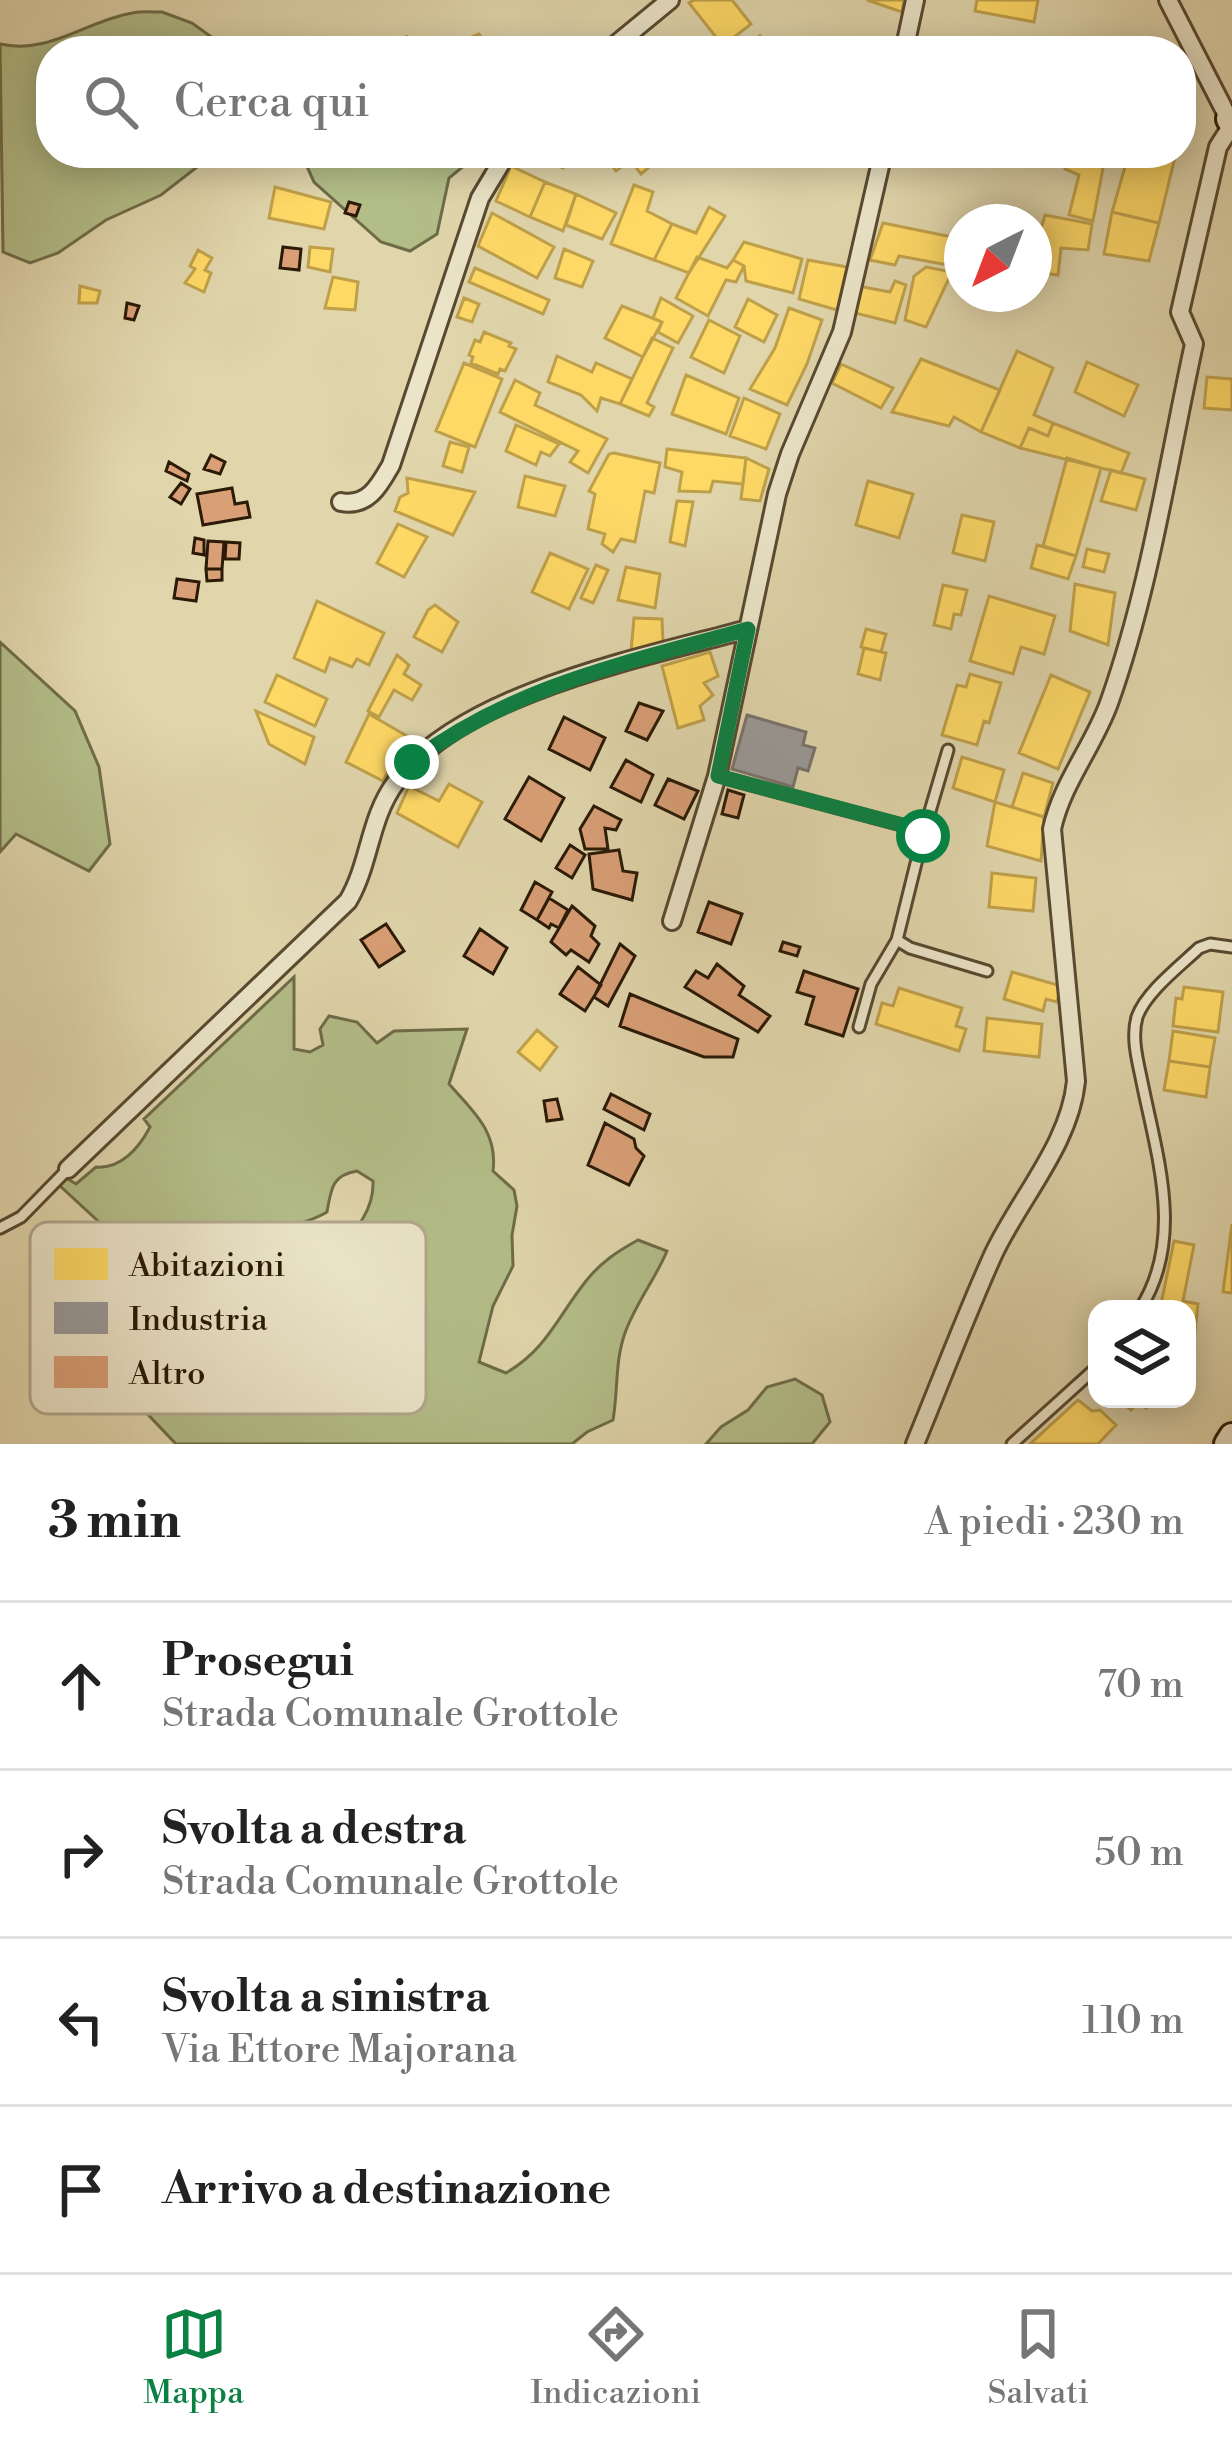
<!DOCTYPE html>
<html lang="it">
<head>
<meta charset="utf-8">
<style>
	:root { --surface:#fff; --page:#f6f6f6; --text:#222; --muted:#767676; --line:#e0e0e0; --accent:#0b8043 }
	body { margin:0; font-family:"Libre Bodoni",serif; background:var(--page); color:var(--text) }
	.controls { position:absolute; right:36px; bottom:36px; display:grid; overflow:hidden; border-radius:24px; box-shadow:0 6px 30px #0003 }
	.controls button { width:108px; height:108px; display:grid; place-items:center; padding:0; border:0; border-bottom:3px solid var(--line); background:var(--surface); color:var(--text); font:60px sans-serif }
	.compass { position:absolute; left:944px; top:204px; width:108px; height:108px; border-radius:50%; background:var(--surface); box-shadow:0 6px 30px #0003; rotate:222deg }
	.stop { position:absolute; width:36px; height:36px; margin:-27px; border:9px solid #0b8043; border-radius:50%; background:#fff }
	.stop.end { background:#0b8043; border-color:#fff; box-shadow:0 3px 12px #0008 }
	.list { margin:0; padding:0; list-style:none }
	h2 { display:flex; justify-content:space-between; align-items:center; height:156px; margin:0; padding:0 48px; font-size:51px }
	h2 small { font-size:39px; font-weight:400; color:var(--muted) }
	.list li { display:grid; grid-template-columns:78px 1fr auto; gap:36px; align-items:center; box-sizing:border-box; height:168px; padding:0 48px; border-top:3px solid var(--line) }
	.list b { display:block; font-size:45px; white-space:nowrap }
	.list p { margin:0; font-size:39px; white-space:nowrap; color:var(--muted) }
	.list em { font-size:39px; font-style:normal; color:var(--muted) }
	.icon { flex:none; width:66px; height:66px; fill:none; stroke:currentColor; stroke-width:2; stroke-linecap:round; stroke-linejoin:round }
	.map { position:relative; flex:none; width:1232px; height:1444px; overflow:hidden }
	.search { position:absolute; background:var(--surface); box-shadow:0 6px 30px #0003; left:36px; right:36px; top:36px; height:132px; display:flex; align-items:center; gap:30px; box-sizing:border-box; padding:0 42px; border-radius:48px; color:var(--muted); font-size:45px }
	.sheet { height:828px; background:var(--surface) }
	nav { display:flex; justify-content:space-around; align-items:center; box-sizing:border-box; height:168px; border-top:3px solid var(--line); background:var(--surface); font-size:33px; color:var(--muted) }
	nav a { display:grid; justify-items:center; gap:6px }
	nav .on { color:var(--accent) }
	.map>svg:first-child { display:block }
	.green { fill:#b3bd88; stroke:#6e6c48; stroke-width:3; fill-rule:evenodd }
	.homes { fill:#ffd966; stroke:#bfa04a; stroke-width:3 }
	.industry { fill:#999; stroke:#78736d; stroke-width:3 }
	.building { fill:#d99f76; stroke:#2a1a07; stroke-width:3 }
	.lines { fill:none; stroke-linecap:round; stroke-linejoin:round }
	.lane-casing { stroke:#584930; stroke-width:15 }
	.street-casing { stroke:#584930; stroke-width:22 }
	.secondary-casing { stroke:#2a1a07; stroke-width:30 }
	.lane { stroke:#ebe4c8; stroke-width:9 }
	.street { stroke:#ebe4c8; stroke-width:16 }
	.secondary { stroke:#ebe4c8; stroke-width:24 }
	.route { stroke:#0b8043; stroke-width:15 }
	.key { fill:#ebe4c8; stroke:#b1a78e; stroke-width:3 }
	.key-label { font-size:33px; fill:#2a1a07 }
</style>
</head>
<body>
<div class="map">
<svg width="1232" height="1444" viewBox="0 0 1232 1444">
	<rect width="100%" height="100%" fill="#e0d5ab"/>
	<filter id="stains"><feTurbulence type="fractalNoise" baseFrequency=".00167" numOctaves="4"/><feColorMatrix values="0 0 0 0 .2 0 0 0 0 .09 0 0 0 0 .02 0 0 0 .5 -.17"/></filter>
	<radialGradient id="worn" r=".72"><stop offset=".6" stop-color="#630" stop-opacity="0"/><stop offset="1" stop-color="#630" stop-opacity=".3"/></radialGradient>
	<path class="green" d="M 162,12 L 192,23 L 231,51 L 51,51 L 51,153 L 224,153 L 206,160 L 161,195 L 106,220 L 58,253 L 30,263 L 3,252 L 0,44 C 49,55 86,21 132,13 C 141,11 153,12 162,12 Z
		M 407,37 L 422,51 L 351,51 Z
		M 301,153 L 466,153 L 471,160 L 449,178 L 437,234 L 410,251 L 381,242 L 314,182 Z
		M 0,642 L 75,711 L 99,767 L 110,844 L 89,871 L 16,834 L 0,852 Z
		M 294,977 L 294,1049 L 310,1052 L 323,1045 L 320,1029 L 329,1016 L 357,1022 L 377,1043 L 394,1031 L 467,1029 L 449,1084 C 473,1111 498,1132 493,1171 L 514,1190 L 517,1206 L 512,1235 L 513,1266 L 493,1306 L 479,1362 L 506,1373 C 547,1349 558,1316 586,1281 C 601,1262 618,1251 638,1240 L 667,1251 C 655,1280 633,1307 624,1336 C 615,1363 618,1392 613,1420 L 587,1432 L 572,1444 L 176,1444 L 135,1401 L 128,1375 L 105,1358 L 77,1366 L 127,1312 L 150,1269 L 59,1185 L 66,1178 L 76,1184 L 96,1167 C 121,1169 139,1148 150,1127 L 144,1119 ZM 357,1171 L 373,1181 C 375,1226 328,1251 312,1289 C 306,1304 314,1313 314,1327 C 314,1336 310,1348 308,1356 L 295,1364 L 272,1358 L 257,1361 L 234,1401 C 212,1406 184,1383 198,1358 C 208,1341 232,1334 248,1325 L 251,1310 L 220,1278 L 214,1265 C 237,1228 292,1233 327,1212 C 331,1189 332,1175 357,1171 Z
		M 795,1379 L 822,1395 L 830,1422 L 812,1444 L 706,1444 L 721,1427 L 748,1410 L 767,1387 Z"/>
	<path class="homes" d="M 694,0 L 732,0 L 751,24 L 723,46 L 689,3 Z
		M 867,0 L 904,0 L 902,12 Z
		M 977,0 L 1038,0 L 1034,22 L 975,11 Z
		M 479,34 L 490,51 L 495,51 L 454,51 L 451,46 Z
		M 760,36 L 772,51 L 743,51 Z
		M 527,153 L 582,153 L 563,168 Z
		M 665,153 L 641,174 L 631,160 L 616,171 L 603,154 Z
		M 1129,153 L 1176,153 L 1159,223 L 1112,212 Z
		M 1064,154 L 1104,163 L 1093,221 L 1069,215 L 1079,175 L 1065,169 Z
		M 511,166 L 545,182 L 530,217 L 496,201 Z
		M 545,182 L 576,194 L 563,231 L 530,217 Z
		M 634,185 L 653,192 L 647,211 L 672,224 L 654,260 L 611,244 Z
		M 275,187 L 331,202 L 324,229 L 269,218 Z
		M 576,194 L 616,213 L 602,239 L 566,225 Z
		M 709,207 L 725,216 L 689,273 L 654,260 L 672,224 L 696,233 Z
		M 1112,212 L 1159,223 L 1149,261 L 1104,254 Z
		M 492,213 L 554,247 L 537,278 L 478,246 Z
		M 1045,215 L 1092,224 L 1088,250 L 1061,248 L 1058,275 L 1034,272 L 1034,239 L 1038,239 Z
		M 883,223 L 957,238 L 953,266 L 899,256 L 895,265 L 870,260 Z
		M 744,242 L 802,259 L 793,293 L 746,281 L 744,266 L 733,260 Z
		M 310,247 L 333,249 L 330,272 L 308,267 Z
		M 564,249 L 593,261 L 582,287 L 555,278 Z
		M 198,250 L 212,258 L 205,270 L 211,273 L 204,292 L 185,283 L 195,269 L 190,266 Z
		M 697,257 L 727,268 L 733,260 L 744,266 L 736,282 L 726,280 L 708,316 L 676,298 Z
		M 808,260 L 847,267 L 837,310 L 799,299 Z
		M 926,267 L 952,272 L 926,327 L 905,320 L 914,276 Z
		M 475,268 L 549,300 L 543,314 L 469,282 Z
		M 333,277 L 358,282 L 355,310 L 325,308 Z
		M 895,281 L 906,285 L 895,323 L 851,312 L 858,286 L 890,292 Z
		M 80,286 L 100,291 L 97,303 L 79,303 Z
		M 464,298 L 479,304 L 472,322 L 457,317 Z
		M 661,298 L 693,316 L 678,343 L 658,332 L 662,322 L 653,318 Z
		M 748,299 L 777,315 L 764,342 L 735,327 Z
		M 622,306 L 662,322 L 643,357 L 605,338 Z
		M 789,308 L 822,320 L 807,364 L 787,405 L 750,389 L 775,348 Z
		M 709,320 L 740,336 L 724,373 L 691,357 Z
		M 484,332 L 511,343 L 509,346 L 516,349 L 505,371 L 500,369 L 498,374 L 471,363 L 473,357 L 469,355 L 475,340 L 480,342 Z
		M 652,338 L 673,348 L 647,403 L 654,407 L 649,416 L 620,404 Z
		M 1017,351 L 1053,368 L 1034,415 L 1053,423 L 1048,436 L 1029,428 L 1020,448 L 981,432 Z
		M 557,356 L 592,372 L 596,363 L 632,379 L 620,404 L 601,398 L 597,411 L 581,395 L 548,382 Z
		M 921,359 L 1000,390 L 981,432 L 954,417 L 949,426 L 892,412 Z
		M 1087,362 L 1138,385 L 1124,416 L 1075,392 Z
		M 464,363 L 502,379 L 475,447 L 436,431 Z
		M 841,364 L 893,388 L 881,408 L 832,383 Z
		M 686,375 L 739,398 L 726,434 L 672,414 Z
		M 1207,377 L 1232,379 L 1232,410 L 1204,408 Z
		M 515,380 L 540,393 L 535,405 L 607,439 L 588,473 L 570,462 L 578,451 L 500,412 Z
		M 744,398 L 780,414 L 766,449 L 730,436 Z
		M 1053,423 L 1129,453 L 1121,473 L 1020,448 L 1029,428 L 1048,436 Z
		M 516,425 L 559,444 L 550,456 L 541,452 L 536,465 L 506,451 Z
		M 450,442 L 469,447 L 462,472 L 443,466 Z
		M 667,449 L 746,458 L 743,484 L 713,481 L 710,492 L 679,491 L 682,472 L 665,467 Z
		M 614,453 L 660,463 L 654,493 L 645,491 L 635,542 L 621,539 L 613,552 L 602,544 L 605,534 L 588,529 L 595,494 L 589,491 L 609,454 Z
		M 746,458 L 769,469 L 760,501 L 741,499 Z
		M 1067,458 L 1101,468 L 1076,556 L 1043,546 Z
		M 1111,470 L 1145,479 L 1136,510 L 1101,501 Z
		M 525,476 L 565,486 L 555,516 L 518,507 Z
		M 407,478 L 475,492 L 453,535 L 395,511 L 400,497 L 408,493 Z
		M 868,481 L 913,494 L 899,538 L 856,525 Z
		M 677,501 L 693,502 L 685,546 L 670,542 Z
		M 962,515 L 994,522 L 985,561 L 953,553 Z
		M 398,524 L 427,537 L 404,577 L 377,563 Z
		M 1037,545 L 1076,556 L 1068,579 L 1031,568 Z
		M 1087,549 L 1109,554 L 1104,572 L 1083,567 Z
		M 550,553 L 588,569 L 569,609 L 532,592 Z
		M 596,565 L 608,570 L 593,603 L 581,598 Z
		M 626,567 L 660,574 L 655,608 L 618,600 Z
		M 1075,584 L 1115,593 L 1108,645 L 1070,631 Z
		M 943,585 L 967,590 L 961,615 L 954,614 L 951,629 L 934,625 Z
		M 989,596 L 1055,616 L 1044,654 L 1021,647 L 1013,674 L 970,661 Z
		M 317,601 L 384,633 L 369,665 L 357,659 L 352,667 L 330,658 L 325,672 L 294,658 Z
		M 435,605 L 458,622 L 442,652 L 414,637 L 428,610 Z
		M 634,618 L 662,619 L 663,642 L 631,651 Z
		M 866,629 L 886,634 L 881,652 L 861,647 Z
		M 864,648 L 886,653 L 880,680 L 858,674 Z
		M 710,652 L 718,676 L 704,683 L 713,695 L 700,706 L 704,720 L 678,728 L 662,666 Z
		M 397,655 L 409,665 L 404,674 L 421,685 L 412,700 L 394,690 L 379,717 L 368,711 Z
		M 970,674 L 1001,683 L 989,723 L 984,721 L 977,745 L 942,735 L 957,685 L 966,687 Z
		M 277,675 L 327,699 L 315,726 L 265,702 Z
		M 1051,675 L 1090,692 L 1058,769 L 1019,753 Z
		M 256,711 L 314,737 L 305,764 L 269,744 Z
		M 369,714 L 407,736 L 383,781 L 346,762 Z
		M 962,757 L 1004,770 L 995,802 L 953,788 Z
		M 1023,773 L 1053,783 L 1044,817 L 1012,807 Z
		M 449,784 L 482,802 L 458,847 L 397,813 L 409,786 L 439,801 Z
		M 995,802 L 1044,817 L 1041,861 L 987,846 Z
		M 992,873 L 1036,878 L 1033,911 L 989,907 Z
		M 1012,972 L 1061,986 L 1057,1002 L 1046,999 L 1043,1011 L 1004,999 Z
		M 1184,987 L 1223,992 L 1218,1032 L 1173,1026 L 1176,998 L 1182,999 Z
		M 899,988 L 962,1008 L 956,1026 L 966,1029 L 959,1051 L 876,1024 L 882,1003 L 893,1006 Z
		M 987,1018 L 1042,1024 L 1039,1057 L 984,1051 Z
		M 537,1030 L 557,1047 L 540,1070 L 518,1052 Z
		M 1173,1031 L 1215,1038 L 1210,1067 L 1169,1061 Z
		M 1169,1061 L 1210,1067 L 1206,1097 L 1164,1090 Z
		M 1232,1224 L 1232,1293 L 1223,1292 Z
		M 1174,1241 L 1194,1245 L 1183,1301 L 1198,1304 L 1193,1351 L 1187,1346 L 1187,1309 L 1160,1309 Z
		M 1118,1399 L 1153,1399 L 1146,1408 L 1138,1403 L 1131,1410 Z
		M 1078,1400 L 1092,1411 L 1100,1410 L 1116,1425 L 1098,1444 L 1030,1444 Z"/>
	<path class="industry" d="M 747,715 L 806,732 L 803,745 L 815,748 L 808,771 L 798,768 L 793,787 L 732,769 Z"/>
	<path class="building" d="M 349,202 L 360,205 L 356,216 L 345,213 Z
		M 283,247 L 301,249 L 299,270 L 280,268 Z
		M 127,303 L 139,306 L 134,320 L 125,318 Z
		M 211,455 L 225,462 L 220,474 L 204,469 Z
		M 169,462 L 189,474 L 187,481 L 166,471 Z
		M 181,483 L 190,489 L 181,504 L 170,497 Z
		M 232,488 L 235,504 L 247,502 L 250,517 L 203,525 L 197,494 Z
		M 195,538 L 204,540 L 204,555 L 193,553 Z
		M 208,541 L 224,542 L 222,569 L 206,569 Z
		M 226,542 L 240,543 L 239,559 L 225,559 Z
		M 206,569 L 222,569 L 222,580 L 207,581 Z
		M 177,579 L 199,582 L 196,601 L 174,598 Z
		M 639,703 L 663,711 L 647,740 L 626,731 Z
		M 564,717 L 605,738 L 590,770 L 549,749 Z
		M 626,760 L 653,775 L 641,802 L 611,787 Z
		M 529,777 L 564,798 L 541,841 L 505,819 Z
		M 668,779 L 698,791 L 684,819 L 655,805 Z
		M 728,790 L 744,795 L 738,818 L 722,814 Z
		M 594,806 L 621,820 L 616,830 L 605,828 L 608,849 L 585,849 L 580,829 Z
		M 570,845 L 585,855 L 572,878 L 556,868 Z
		M 619,850 L 623,871 L 637,873 L 632,900 L 593,889 L 589,854 Z
		M 535,882 L 552,892 L 537,920 L 521,910 Z
		M 549,898 L 568,910 L 559,928 L 551,924 L 549,928 L 537,920 Z
		M 709,902 L 742,914 L 731,944 L 698,932 Z
		M 572,906 L 595,926 L 591,936 L 599,944 L 589,962 L 571,950 L 566,955 L 551,942 Z
		M 386,924 L 404,951 L 379,967 L 361,940 Z
		M 480,929 L 507,948 L 493,974 L 464,956 Z
		M 783,942 L 800,947 L 797,956 L 780,951 Z
		M 620,944 L 635,956 L 608,1006 L 594,997 Z
		M 717,964 L 744,986 L 739,995 L 770,1016 L 758,1032 L 685,987 L 696,971 L 708,978 Z
		M 578,967 L 601,985 L 585,1011 L 560,994 Z
		M 804,971 L 858,989 L 843,1036 L 806,1024 L 814,997 L 797,992 Z
		M 630,994 L 738,1039 L 733,1057 L 704,1057 L 620,1026 Z
		M 611,1094 L 650,1114 L 644,1130 L 604,1109 Z
		M 557,1099 L 562,1119 L 547,1121 L 544,1101 Z
		M 605,1123 L 634,1139 L 636,1148 L 644,1156 L 629,1185 L 588,1165 Z"/>
	<g class="lines">
		<defs>
			<path id="lane" d="M 717,776 L 909,827 L 923,835 L 897,940 L 871,984 L 859,1027
				M 923,835 L 948,750
				M 897,940 L 910,948 L 987,971
				M 0,1228 L 21,1217 L 68,1169
				M 1140,1309 C 1185,1239 1157,1157 1142,1082 C 1138,1062 1131,1038 1137,1017 C 1146,992 1180,966 1199,948 L 1210,944 L 1232,947
				M 1012,1444 L 1097,1367"/>
			<path id="street" d="M 1168,0 L 1229,119
				M 608,51 L 670,0
				M 904,51 L 915,0
				M 341,502 C 368,507 379,486 391,465 L 480,198 L 507,153
				M 672,921 L 717,776 L 777,494 L 790,454 L 842,332 L 883,153
				M 68,1169 L 348,901 C 370,864 369,818 396,782 C 461,693 645,657 748,629
				M 915,1444 C 941,1381 965,1317 993,1255 C 1019,1199 1070,1144 1076,1081 L 1052,829 C 1062,783 1093,747 1109,703 C 1150,588 1168,463 1194,344 L 1180,312 L 1218,147 L 1232,125"/>
			<path id="secondary" d="M 1229,119 L 1232,124
				M 1227,1444 L 1232,1436"/>
		</defs>
		<use href="#lane" class="lane-casing"/>
		<use href="#street" class="street-casing"/>
		<use href="#secondary" class="secondary-casing"/>
		<use href="#lane" class="lane"/>
		<use href="#street" class="street"/>
		<use href="#secondary" class="secondary"/>
	</g>
	<g class="lines">
		<path class="route" d="M 412,762 C 515,685 627,663 748,629 L 718,776 L 910,827 L 923,836"/>
	</g>
	<rect x="30" y="1222" width="396" height="192" rx="18" class="key"/>
	<rect x="54" y="1248" width="54" height="32" fill="#ffd966"/>
	<rect x="54" y="1302" width="54" height="32" fill="#999"/>
	<rect x="54" y="1356" width="54" height="32" fill="#d99f76"/>
	<g class="key-label">
		<text x="129" y="1276">Abitazioni</text>
		<text x="129" y="1330">Industria</text>
		<text x="129" y="1384">Altro</text>
	</g>
	<rect width="100%" height="100%" filter="url(#stains)"/>
	<rect width="100%" height="100%" fill="url(#worn)"/>
</svg>
<div class="controls">
<button><svg class="icon" aria-label="layers" viewBox="0 0 24 24"><path d="M12 4l9 5-9 5-9-5zM3 14l9 5 9-5"/></svg></button>
</div>
<svg class="compass" viewBox="-18 -18 36 36"><path d="M0-13l5 13h-10z" fill="#e53935"/><path d="M0 13l5-13h-10z" fill="#767676"/></svg>
<div class="stop" style="left:923px;top:836px"></div>
<div class="stop end" style="left:412px;top:762px"></div>
<div class="search"><svg class="icon" aria-label="search" viewBox="0 0 24 24"><circle cx="10" cy="10" r="6"/><path d="M15 15l6 6"/></svg>Cerca qui</div>
</div>
<section class="sheet">
<h2>3 min<small>A piedi · 230 m</small></h2>
<ul class="list">
<li><svg class="icon" aria-label="ahead" viewBox="0 0 24 24"><path d="M12 20V5M6 11l6-6 6 6"/></svg><div><b>Prosegui</b><p>Strada Comunale Grottole</p></div><em>70 m</em></li>
<li><svg class="icon" aria-label="right" viewBox="0 0 24 24"><path d="M7 20v-9h11M14 6l5 5-5 5"/></svg><div><b>Svolta a destra</b><p>Strada Comunale Grottole</p></div><em>50 m</em></li>
<li><svg class="icon" aria-label="left" viewBox="0 0 24 24"><path d="M17 20v-9H6M10 6l-5 5 5 5"/></svg><div><b>Svolta a sinistra</b><p>Via Ettore Majorana</p></div><em>110 m</em></li>
<li><svg class="icon" aria-label="arrive" viewBox="0 0 24 24"><path d="M6 21V4h12l-3 4 3 4H6"/></svg><div><b>Arrivo a destinazione</b></div></li>
</ul>
</section>
<nav>
<a class="on"><svg class="icon" aria-label="map" viewBox="0 0 24 24"><path d="M3 6l6-2 6 2 6-2v14l-6 2-6-2-6 2zM9 4v14M15 6v14"/></svg>Mappa</a>
<a><svg class="icon" aria-label="directions" viewBox="0 0 24 24"><path d="M12 3l9 9-9 9-9-9zM9 14v-3h6M13 9l2 2-2 2"/></svg>Indicazioni</a>
<a><svg class="icon" aria-label="saved" viewBox="0 0 24 24"><path d="M7 4h10v16l-5-4-5 4z"/></svg>Salvati</a>
</nav>
</body>
</html>
